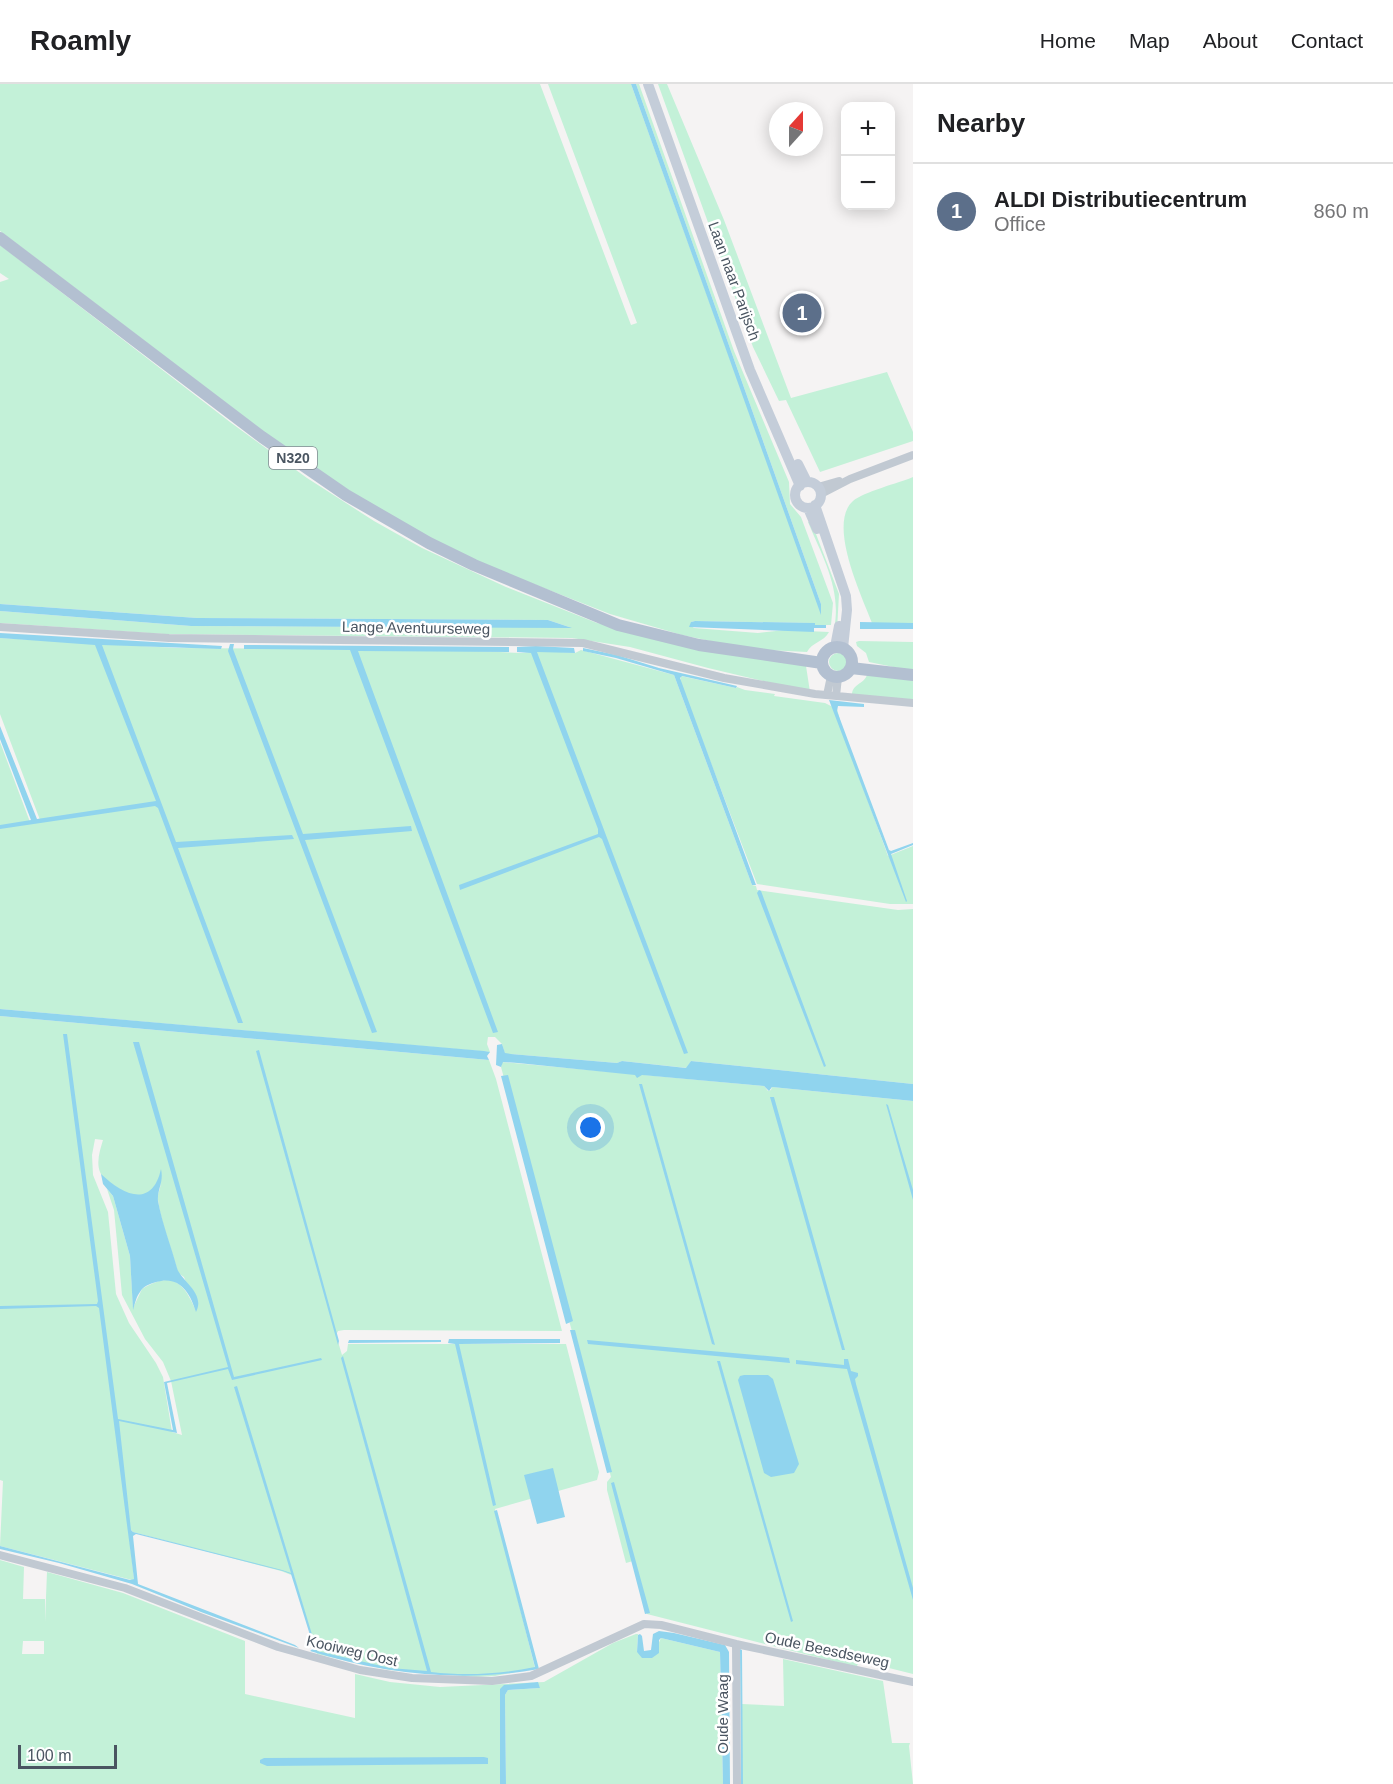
<!DOCTYPE html>
<html lang="en">
<head>
<meta charset="utf-8">
<style>
	:root { --surface:#fff; --page:#f6f6f6; --text:#202124; --muted:#757577; --line:#e0e0e0; --accent:#b45309 }
	body { margin:0; font-family:Helvetica,sans-serif; background:var(--page); color:var(--text) }
	.controls { position:absolute; right:18px; top:18px; display:grid; overflow:hidden; border-radius:12px; box-shadow:0 3px 15px #0003 }
	.controls button { width:54px; height:54px; display:grid; place-items:center; padding:0; border:0; border-bottom:2px solid var(--line); background:var(--surface); color:var(--text); font:30px sans-serif }
	.compass { position:absolute; left:769px; top:18px; width:54px; height:54px; border-radius:50%; background:var(--surface); box-shadow:0 3px 15px #0003; rotate:21deg }
	.scale { position:absolute; left:18px; bottom:15px; width:99px; box-sizing:border-box; padding-left:6px; border:3px solid #4a5561; border-top:0; font-size:16px; line-height:21px; white-space:nowrap; color:#4a5561; -webkit-text-stroke:4px #fff; paint-order:stroke }
	.you { position:absolute; left:591px; top:1044px; width:21px; height:21px; margin:-15px; border:4px solid #fff; border-radius:50%; background:#1a73e8; box-shadow:0 0 0 9px #1a73e833 }
	.badge { display:grid; place-items:center; width:39px; height:39px; border-radius:50%; background:var(--accent); color:#fff; font-size:20px; font-weight:700 }
	.pin { position:absolute; translate:-50% -50%; border:3px solid #fff; box-shadow:0 2px 6px #0006 }
	.list { margin:0; padding:0; list-style:none }
	h2 { display:flex; justify-content:space-between; align-items:center; height:78px; margin:0; padding:0 24px; font-size:26px }
	h2 small { font-size:20px; font-weight:400; color:var(--muted) }
	.list li { display:grid; grid-template-columns:39px 1fr auto; gap:18px; align-items:center; box-sizing:border-box; height:96px; padding:0 24px; border-top:2px solid var(--line) }
	.list b { display:block; font-size:22px; white-space:nowrap }
	.list p { margin:0; font-size:20px; white-space:nowrap; color:var(--muted) }
	.list em { font-size:20px; font-style:normal; color:var(--muted) }
	.map { position:relative; flex:none; width:913px; height:1700px; overflow:hidden }
	header { display:flex; align-items:center; gap:36px; box-sizing:border-box; height:84px; padding:0 30px; background:var(--surface); border-bottom:2px solid var(--line) }
	header strong { font-size:28px }
	nav { display:flex; gap:33px; margin-inline-start:auto; font-size:21px }
	main { display:flex }
	aside { flex:1; background:var(--surface) }
	.map>svg:first-child { display:block }
	.green { fill:#c3f1d8; fill-rule:evenodd }
	.water { fill:#90d4ee }
	.lines { fill:none; stroke-linecap:round; stroke-linejoin:round }
	.street { stroke:#c1c9d2; stroke-width:8 }
	.secondary { stroke:#c4cdd9; stroke-width:10 }
	.primary { stroke:#b3c0d1; stroke-width:12 }
	.labels { text-anchor:middle; stroke-width:5; stroke-linejoin:round; paint-order:stroke }
	.shield { fill:#fff; stroke:#808890; stroke-width:1.5 }
	.shield-label { font-size:14px; font-weight:bold; fill:#4a5561 }
	.street-label { font-size:15px; fill:#4a5561; stroke:#fff }
</style>
</head>
<body>
<header>
<strong>Roamly</strong>
<nav><a>Home</a><a>Map</a><a>About</a><a>Contact</a></nav>
</header>
<main>
<div class="map">
<svg width="913" height="1700" viewBox="0 0 913 1700">
	<rect width="100%" height="100%" fill="#f5f3f3"/>
	<path class="green" d="M 0,0 L 540,0 L 631,241 L 637,239 L 548,0 L 631,0 L 821,528 L 821,520 L 636,0 L 639,0 L 734,267 L 789,398 L 790,420 L 801,433 L 833,519 L 831,541 L 815,541 L 814,539 L 695,537 L 691,538 L 691,542 L 694,544 L 758,549 L 785,546 L 829,548 C 824,558 812,558 807,568 L 748,565 L 682,551 L 610,530 L 485,481 L 397,437 L 297,373 L 0,147 Z
		M 658,0 L 667,0 L 724,136 L 791,314 L 887,288 L 913,348 L 913,357 L 820,388 L 786,316 L 779,317 L 753,263 Z
		M 0,161 L 230,338 L 307,394 L 374,437 L 422,464 L 506,503 L 597,539 L 806,582 L 810,608 L 708,584 L 630,563 L 572,554 L 164,550 L 0,539 L 0,527 L 191,542 L 569,543 L 548,536 L 197,534 L 0,520 L 0,198 L 9,195 L 0,189 Z
		M 913,393 L 913,539 L 872,539 C 862,512 827,440 853,417 C 863,408 899,399 913,393 Z
		M 811,437 L 839,510 L 837,546 L 834,545 C 842,506 823,474 808,438 Z
		M 0,554 L 177,564 L 457,566 L 521,569 L 547,567 L 575,569 L 581,566 L 674,591 L 752,801 L 756,802 L 757,806 L 898,826 L 913,825 L 913,1000 L 691,977 L 687,984 L 622,977 L 617,979 L 511,970 L 505,970 L 502,960 L 495,953 L 488,953 L 487,960 L 490,968 L 0,925 L 0,658 L 30,738 L 40,736 L 0,630 Z
		M 859,557 L 913,558 L 913,587 L 869,578 L 866,569 L 857,562 L 856,558 Z
		M829 578a9 9 0 1 1 18 0a9 9 0 1 1-18 0Z
		M 867,591 L 913,596 L 913,617 L 852,611 C 852,600 864,600 867,591 Z
		M 681,592 L 736,604 L 737,603 L 745,606 L 775,610 L 774,612 L 825,619 L 837,625 L 845,654 L 888,772 L 913,762 L 913,820 L 890,820 L 757,800 L 680,598 Z
		M 0,932 L 489,976 L 496,995 L 562,1247 L 344,1246 L 338,1247 L 336,1251 L 342,1271 L 347,1267 L 348,1260 L 566,1260 L 599,1388 L 597,1396 L 495,1425 L 535,1584 L 495,1592 L 476,1593 L 390,1586 L 317,1570 L 294,1492 L 281,1487 L 133,1448 L 131,1446 L 129,1451 L 134,1495 L 132,1496 L 0,1462 L 3,1397 L 0,1396 ZM 95,1055 L 103,1056 C 100,1066 96,1078 100,1088 C 104,1099 128,1112 139,1112 C 149,1112 156,1102 159,1094 C 163,1106 157,1105 158,1116 C 161,1140 172,1165 178,1189 L 184,1193 L 196,1227 C 184,1199 173,1186 142,1205 L 133,1224 L 130,1172 L 113,1112 L 107,1105 L 114,1126 L 122,1211 L 145,1255 L 163,1278 L 171,1297 L 182,1351 L 172,1348 L 163,1293 L 156,1279 L 129,1239 L 116,1210 L 108,1128 L 93,1091 L 92,1071 Z
		M 502,978 L 764,1002 L 768,1007 L 771,1006 L 772,1003 L 913,1017 L 913,1590 L 861,1577 L 856,1583 L 647,1530 L 633,1477 L 626,1479 L 607,1406 L 607,1398 L 611,1393 L 610,1389 L 501,983 Z
		M 0,1476 L 24,1483 L 23,1515 L 45,1515 L 45,1538 L 47,1488 L 123,1509 L 245,1557 L 245,1610 L 355,1634 L 355,1590 L 390,1598 L 440,1603 L 544,1598 L 613,1559 L 636,1550 L 638,1550 L 637,1568 L 652,1574 L 661,1554 L 720,1568 L 723,1700 L 506,1700 L 505,1611 L 508,1606 L 540,1604 L 537,1598 L 500,1605 L 500,1700 L 0,1700 ZM 23,1557 L 44,1557 L 44,1570 L 22,1570 Z
		M 783,1575 L 883,1597 L 892,1659 L 910,1659 L 909,1662 L 913,1700 L 742,1700 L 742,1620 L 784,1622 Z"/>
	<path class="water" d="M 631,0 L 636,0 L 821,520 L 821,531 Z
		M 0,520 L 197,534 L 548,536 L 572,544 L 191,542 L 0,527 Z
		M 695,537 L 815,539 L 815,541 L 826,541 L 826,544 L 814,544 L 814,548 L 689,543 L 691,538 Z
		M 860,538 L 913,539 L 913,545 L 860,545 Z
		M 0,549 L 222,562 L 221,565 L 102,561 L 176,758 L 292,751 L 294,755 L 178,764 L 243,939 L 238,939 L 158,724 L 155,722 L 0,745 L 0,741 L 31,736 L 0,655 L 0,642 L 37,735 L 156,717 L 95,561 L 0,554 Z
		M 230,560 L 234,560 L 233,565 L 303,750 L 411,742 L 412,747 L 305,756 L 377,948 L 372,949 L 228,567 Z
		M 244,561 L 509,563 L 509,568 L 358,567 L 498,948 L 493,949 L 350,566 L 244,565 Z
		M 536,562 L 574,564 L 575,569 L 537,568 L 688,969 L 684,970 L 602,755 L 599,753 L 460,806 L 459,801 L 598,750 L 598,745 L 531,569 L 517,568 L 517,563 Z
		M 583,564 L 617,571 L 659,584 L 737,602 L 736,604 L 682,592 L 680,594 L 756,801 L 752,801 L 674,591 L 616,574 L 583,567 Z
		M 829,616 L 864,620 L 864,623 L 838,622 L 837,627 L 889,766 L 891,767 L 913,759 L 913,761 L 891,770 L 907,817 L 906,818 Z
		M 759,806 L 761,807 L 826,982 L 824,983 L 757,809 Z
		M 0,925 L 484,967 L 490,968 L 487,972 L 489,976 L 0,932 Z
		M 63,950 L 67,950 L 118,1335 L 173,1346 L 164,1298 L 228,1283 L 133,958 L 139,958 L 234,1293 L 321,1274 L 322,1276 L 232,1296 L 228,1285 L 167,1299 L 177,1349 L 119,1337 L 131,1446 L 133,1448 L 282,1486 L 291,1489 L 234,1303 L 237,1302 L 317,1567 L 390,1584 L 427,1587 L 341,1274 L 343,1272 L 431,1588 C 466,1592 501,1590 535,1583 L 494,1427 L 497,1426 L 539,1585 C 462,1599 384,1590 310,1567 L 314,1564 L 291,1490 L 283,1487 L 136,1450 L 133,1452 L 138,1500 L 295,1561 L 299,1564 L 201,1528 L 132,1500 L 59,1479 L 0,1465 L 0,1462 L 130,1496 L 134,1495 L 99,1224 L 96,1222 L 0,1225 L 0,1222 L 97,1220 L 98,1217 Z
		M 502,960 L 505,969 L 511,970 L 617,979 L 622,977 L 686,984 L 691,977 L 913,1000 L 913,1017 L 772,1003 L 769,1007 L 764,1002 L 642,991 L 637,994 L 635,991 L 518,979 L 503,978 L 501,983 L 496,981 L 497,961 Z
		M 259,966 L 339,1257 L 338,1261 L 256,967 Z
		M 508,991 L 573,1237 L 566,1240 L 501,992 Z
		M 639,1000 L 642,1000 L 715,1261 L 712,1260 Z
		M 770,1013 L 774,1013 L 845,1266 L 842,1266 Z
		M 886,1020 L 888,1021 L 913,1106 L 913,1116 Z
		M 161,1085 C 164,1099 157,1105 158,1117 C 162,1139 171,1162 177,1184 C 180,1196 206,1209 196,1228 C 190,1208 179,1191 156,1198 C 150,1200 143,1202 140,1208 C 136,1213 135,1220 133,1226 L 130,1172 L 113,1112 L 103,1100 L 101,1090 C 123,1111 152,1125 161,1085 Z
		M 575,1246 L 612,1388 L 607,1389 L 570,1246 Z
		M 449,1255 L 560,1255 L 560,1259 L 459,1260 L 496,1421 L 493,1422 L 455,1260 L 448,1259 Z
		M 349,1256 L 441,1256 L 441,1258 L 348,1259 Z
		M 587,1256 L 789,1274 L 790,1279 L 588,1260 Z
		M 844,1275 L 848,1275 L 851,1287 L 858,1289 L 858,1292 L 855,1295 L 856,1300 L 913,1504 L 913,1516 L 847,1285 L 796,1280 L 796,1276 L 844,1281 Z
		M 717,1277 L 720,1277 L 793,1537 L 791,1538 Z
		M 744,1291 L 768,1291 L 773,1295 L 799,1380 L 794,1389 L 771,1393 L 764,1389 L 738,1296 L 740,1292 Z
		M 553,1384 L 565,1433 L 537,1440 L 524,1391 Z
		M 614,1398 L 650,1529 L 645,1530 L 611,1399 Z
		M 659,1547 L 674,1549 L 725,1561 L 729,1568 L 730,1700 L 723,1700 L 720,1568 L 661,1554 L 659,1556 L 659,1569 L 652,1574 L 642,1574 L 637,1568 L 638,1551 L 640,1550 L 642,1552 L 644,1567 L 651,1566 L 653,1550 Z
		M 740,1565 L 742,1566 L 743,1700 L 741,1700 Z
		M 538,1598 L 540,1604 L 508,1606 L 505,1611 L 506,1700 L 500,1700 L 500,1605 L 504,1601 Z
		M 484,1673 L 488,1674 L 488,1680 L 267,1682 L 260,1679 L 260,1676 L 264,1674 Z"/>
	<g class="lines">
		<path class="street" d="M 818,403 L 839,397
			M 821,410 L 850,395 L 913,371
			M 0,543 L 169,554 L 583,559 L 724,594 L 815,610 L 913,619
			M 827,611 L 831,592
			M 836,612 L 838,593
			M 0,1471 L 125,1504 L 278,1563 L 360,1586 L 412,1594 L 492,1597 L 531,1592 L 644,1540 L 661,1541 L 736,1560 L 913,1598
			M 736,1560 L 737,1700"/>
		<path class="secondary" d="M 648,0 L 750,286 L 800,402
			M 798,380 L 807,398
			M795 411a13 13 0 1 1 26 0a13 13 0 1 1-26 0Z
			M 815,421 L 846,512 L 847,526 L 843,564
			M 808,424 L 817,445
			M 835,563 L 839,542"/>
		<path class="primary" d="M 0,154 L 262,353 L 346,411 L 429,459 L 474,481 L 618,541 L 699,561 L 822,579
			M822 578a15 15 0 1 1 30 0a15 15 0 1 1-30 0Z
			M 851,584 L 913,591"/>
	</g>
	<g class="labels">
		<rect class="shield" x="269" y="363" width="48" height="22" rx="4.5"/>
		<g class="shield-label">
			<text x="293" y="379">N320</text>
		</g>
		<g class="street-label">
			<text transform="translate(734 197) rotate(70)" y="5">Laan naar Parijsch</text>
			<text transform="translate(416 544) rotate(1)" y="5">Lange Aventuurseweg</text>
			<text transform="translate(827 1566) rotate(12)" y="5">Oude Beesdseweg</text>
			<text transform="translate(352 1567) rotate(13)" y="5">Kooiweg Oost</text>
			<text transform="translate(723 1630) rotate(-90)" y="5">Oude Waag</text>
		</g>
	</g>
</svg>
<div class="controls">
<button>+</button>
<button>−</button>
</div>
<svg class="compass" viewBox="-18 -18 36 36"><path d="M0-13l5 13h-10z" fill="#e53935"/><path d="M0 13l5-13h-10z" fill="#757577"/></svg>
<div class="scale">100 m</div>
<div class="you"></div>
<div class="pin badge" style="left:802px;top:229px;background:#5c6f8a">1</div>
</div>
<aside>
<h2>Nearby<small></small></h2>
<ul class="list">
<li><span class="badge" style="background:#5c6f8a">1</span><div><b>ALDI Distributiecentrum</b><p>Office</p></div><em>860 m</em></li>
</ul>
</aside>
</main>
</body>
</html>
